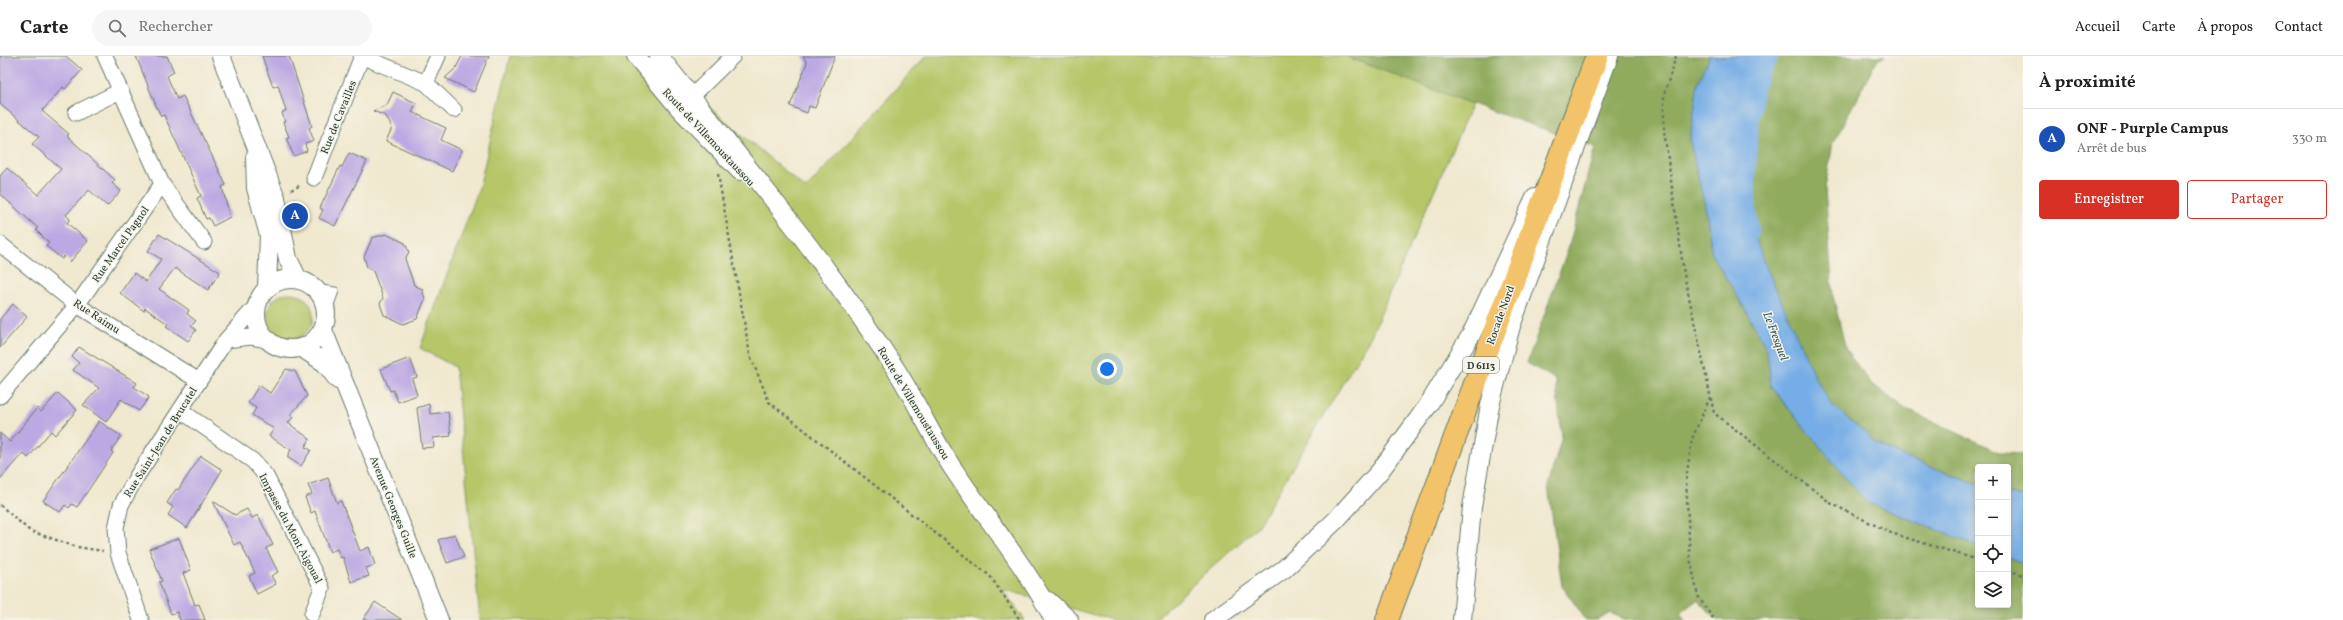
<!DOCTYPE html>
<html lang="fr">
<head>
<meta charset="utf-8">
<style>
	:root { --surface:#fff; --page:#f6f6f6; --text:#222; --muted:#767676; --line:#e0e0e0; --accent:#d93025 }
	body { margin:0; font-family:Vollkorn,serif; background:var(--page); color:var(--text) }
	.controls { position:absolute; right:12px; bottom:12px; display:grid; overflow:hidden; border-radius:4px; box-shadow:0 2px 6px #0003 }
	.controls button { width:36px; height:36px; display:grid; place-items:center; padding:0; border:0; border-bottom:1px solid var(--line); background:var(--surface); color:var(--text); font:20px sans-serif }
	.you { position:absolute; left:1107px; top:313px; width:14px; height:14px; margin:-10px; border:3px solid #fff; border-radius:50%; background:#1a73e8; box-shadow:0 0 0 6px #1a73e833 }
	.badge { display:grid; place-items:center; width:26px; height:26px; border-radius:50%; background:var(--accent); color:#fff; font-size:13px; font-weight:700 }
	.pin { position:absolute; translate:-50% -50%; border:2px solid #fff; box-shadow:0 1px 4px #0006 }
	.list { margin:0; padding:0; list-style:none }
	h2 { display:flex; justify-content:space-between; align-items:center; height:52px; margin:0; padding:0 16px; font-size:17px }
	h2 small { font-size:13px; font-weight:400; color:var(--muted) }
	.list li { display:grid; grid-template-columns:26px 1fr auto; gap:12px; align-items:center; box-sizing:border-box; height:60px; padding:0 16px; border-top:1px solid var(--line) }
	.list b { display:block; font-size:15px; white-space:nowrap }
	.list p { margin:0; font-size:13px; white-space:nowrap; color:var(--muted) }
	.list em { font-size:13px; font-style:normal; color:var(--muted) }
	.actions { display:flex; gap:8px; padding:12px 16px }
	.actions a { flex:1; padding:9px 0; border:1px solid var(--accent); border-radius:4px; text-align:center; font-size:14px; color:var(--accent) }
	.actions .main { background:var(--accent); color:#fff }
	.icon { flex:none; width:22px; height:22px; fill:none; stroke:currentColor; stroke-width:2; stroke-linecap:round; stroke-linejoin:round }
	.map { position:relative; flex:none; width:2023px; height:564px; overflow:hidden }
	header { display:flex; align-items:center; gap:24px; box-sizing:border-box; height:56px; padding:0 20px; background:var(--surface); border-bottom:1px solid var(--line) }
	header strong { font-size:19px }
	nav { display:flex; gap:22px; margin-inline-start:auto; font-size:14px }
	.search { width:280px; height:36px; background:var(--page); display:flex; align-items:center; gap:10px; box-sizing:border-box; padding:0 14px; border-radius:22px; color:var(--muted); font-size:15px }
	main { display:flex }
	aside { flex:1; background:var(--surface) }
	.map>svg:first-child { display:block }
	.green { fill:#b6c669; stroke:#6a824e }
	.forest { fill:#90ab5d; stroke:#587448 }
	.water { fill:#77ade6; stroke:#4b758d }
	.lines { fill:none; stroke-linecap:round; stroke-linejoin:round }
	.river { stroke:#77ade6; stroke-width:30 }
	.building { fill:#bca8e3 }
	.service-casing { stroke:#68796a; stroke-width:9 }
	.minor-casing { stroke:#68796a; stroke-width:17 }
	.tertiary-casing { stroke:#68796a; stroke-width:20 }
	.primary-casing { stroke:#68796a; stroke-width:24 }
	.path { stroke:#68796a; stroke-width:2.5; stroke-dasharray:3 3; stroke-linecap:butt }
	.service { stroke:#fff; stroke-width:7 }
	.minor { stroke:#fff; stroke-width:15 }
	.tertiary { stroke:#fff; stroke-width:18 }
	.primary { stroke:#f2c36a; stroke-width:22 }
	.labels { text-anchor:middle; stroke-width:3; stroke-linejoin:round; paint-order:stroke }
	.shield { fill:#f7f3e8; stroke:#60746a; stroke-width:1 }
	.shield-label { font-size:10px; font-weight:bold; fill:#1f3d34 }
	.street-label { font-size:11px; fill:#1f3d34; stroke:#f7f3e8 }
	.water-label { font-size:12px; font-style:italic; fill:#355960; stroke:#f7f3e8 }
</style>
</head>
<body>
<header>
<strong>Carte</strong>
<div class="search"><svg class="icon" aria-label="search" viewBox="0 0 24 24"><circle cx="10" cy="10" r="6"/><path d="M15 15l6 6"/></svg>Rechercher</div>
<nav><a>Accueil</a><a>Carte</a><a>À propos</a><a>Contact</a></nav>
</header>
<main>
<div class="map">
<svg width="2023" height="564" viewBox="0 0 2023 564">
	<rect width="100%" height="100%" fill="#f7f3e8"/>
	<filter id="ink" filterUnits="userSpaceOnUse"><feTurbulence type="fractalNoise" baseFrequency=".025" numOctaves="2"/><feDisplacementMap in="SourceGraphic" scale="8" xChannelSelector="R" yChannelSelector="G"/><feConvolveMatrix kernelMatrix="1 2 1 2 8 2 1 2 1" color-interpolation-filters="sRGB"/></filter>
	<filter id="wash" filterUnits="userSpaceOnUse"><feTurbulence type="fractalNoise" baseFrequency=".012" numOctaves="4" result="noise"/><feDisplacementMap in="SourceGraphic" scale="16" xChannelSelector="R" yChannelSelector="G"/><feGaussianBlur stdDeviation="0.9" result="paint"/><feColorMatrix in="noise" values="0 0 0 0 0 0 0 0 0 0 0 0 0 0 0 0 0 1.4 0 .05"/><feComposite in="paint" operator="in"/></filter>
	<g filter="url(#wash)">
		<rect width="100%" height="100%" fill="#f0e8cf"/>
		<path class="green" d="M 510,0 L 649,0 L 806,133 L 926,0 L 1345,0 L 1472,48 L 1371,280 L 1257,471 L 1154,564 L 1112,564 L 1002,533 L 1025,564 L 480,564 L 455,311 L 420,292 L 479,132 Z
			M267 260a23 23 0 1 1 46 0a23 23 0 1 1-46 0Z"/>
		<path class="forest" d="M 1345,0 L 1710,0 L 1698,27 L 1690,85 L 1707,159 L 1712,199 L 1738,241 L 1767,293 L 1771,331 L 1866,446 L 1978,490 L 1978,549 L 2008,549 L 2008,502 L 2023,508 L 2023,564 L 1718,564 L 1697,544 L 1681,556 L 1685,564 L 1627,564 L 1610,557 L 1598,564 L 1586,564 L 1562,530 L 1548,430 L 1562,381 L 1555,323 L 1527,307 L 1569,190 L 1595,91 L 1472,48 Z
			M 1764,0 L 1885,0 L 1877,4 L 1833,87 L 1825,132 L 1833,240 L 1846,294 L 1870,326 L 1903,352 L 2001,397 L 2023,398 L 2023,441 L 2008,438 L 2008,411 L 1978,411 L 1978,428 L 1904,401 L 1875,387 L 1825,348 L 1755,202 L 1751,154 L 1739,119 L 1747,50 Z"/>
		<path class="water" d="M 1710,0 L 1768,0 L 1748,41 L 1747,83 L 1742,117 L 1744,148 L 1762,201 L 1816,324 L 1833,350 L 1866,377 L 1875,387 L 1904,401 L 1978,428 L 1978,490 L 1866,446 L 1771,331 L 1767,293 L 1738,241 L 1712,199 L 1707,159 L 1690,85 L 1698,27 Z
			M 2008,438 L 2023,441 L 2023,508 L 2008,502 Z"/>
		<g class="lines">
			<path class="river" d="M 1744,174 C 1738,141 1741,53 1752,21 C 1754,14 1760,7 1763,0"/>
		</g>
		<g id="blocks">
			<path class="building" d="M 0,0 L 66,0 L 82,14 L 65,33 L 63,31 L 42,55 L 69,78 L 67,80 L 115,124 L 112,127 L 121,135 L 107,150 L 89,134 L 66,159 L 70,163 L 67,167 L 88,185 L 70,206 L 64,200 L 62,203 L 46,190 L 49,187 L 36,174 L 38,172 L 0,138 L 0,120 L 7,112 L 38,139 L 61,113 L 32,88 L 39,81 L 0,48 Z
				M 136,0 L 167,0 L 174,16 L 167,20 L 177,43 L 183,40 L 226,129 L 222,131 L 230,161 L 213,170 L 209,162 L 206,163 L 197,142 L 201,140 L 164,59 L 161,60 L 157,52 Z
				M 262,0 L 289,0 L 312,70 L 309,72 L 314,85 L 305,88 L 307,95 L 294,100 L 286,82 L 289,81 L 283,66 L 285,66 L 282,57 L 286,55 L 278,29 L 273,31 Z
				M 462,0 L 489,0 L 474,36 L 445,22 L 456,12 Z
				M 803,0 L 835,0 L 815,52 L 809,50 L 807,57 L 790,50 L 807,7 Z
				M 393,36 L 416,47 L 412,56 L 446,72 L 441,84 L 462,94 L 452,115 L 386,85 L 392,72 L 386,60 L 373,55 L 387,49 Z
				M 349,97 L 367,105 L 335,170 L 319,162 L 323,154 L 320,152 L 340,110 L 342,111 Z
				M 159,178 L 220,216 L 208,234 L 175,212 L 159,233 L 189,254 L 187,258 L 196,265 L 191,270 L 196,274 L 188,285 L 166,270 L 168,268 L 145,252 L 144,255 L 120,237 L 134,217 L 146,226 L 161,203 L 148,195 Z
				M 386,178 L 405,187 L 409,196 L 405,203 L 414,229 L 422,233 L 425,243 L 417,263 L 403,268 L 384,259 L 380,248 L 383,242 L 373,215 L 367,211 L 364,201 L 372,182 Z
				M 13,248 L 27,261 L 0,292 L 0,263 Z
				M 79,291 L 137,327 L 134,331 L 149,341 L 139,355 L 121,343 L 106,366 L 83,349 L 99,332 L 73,314 L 79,307 L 72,301 Z
				M 410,302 L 417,321 L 412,323 L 417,339 L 398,346 L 393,334 L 390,335 L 381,313 Z
				M 286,313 L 295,315 L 307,340 L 290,359 L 293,361 L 288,367 L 310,383 L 305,391 L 311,394 L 301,410 L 287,401 L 291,394 L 269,380 L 274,373 L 252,359 L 256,352 L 248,347 L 259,329 L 270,337 Z
				M 58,337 L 77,354 L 55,379 L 51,375 L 28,402 L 23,397 L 0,423 L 0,377 L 10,386 L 37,352 L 41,356 Z
				M 429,348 L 430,358 L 448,356 L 451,380 L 433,382 L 434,391 L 422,392 L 417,352 Z
				M 99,365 L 121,380 L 111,395 L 113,397 L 77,451 L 72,448 L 69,452 L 65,449 L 60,456 L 43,445 Z
				M 201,400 L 222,414 L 187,472 L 168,459 L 173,451 L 167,447 L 176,433 L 178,434 Z
				M 328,422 L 337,447 L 341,445 L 360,495 L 369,491 L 375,509 L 366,512 L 369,520 L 351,526 L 343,501 L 341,502 L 337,493 L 330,496 L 315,455 L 311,457 L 305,441 L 312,438 L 308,429 Z
				M 213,445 L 235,459 L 247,453 L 252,462 L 258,459 L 273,489 L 266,492 L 278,516 L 271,520 L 276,528 L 257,538 L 249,520 L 255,517 L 240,486 L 234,489 Z
				M 455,478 L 464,501 L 447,507 L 438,484 Z
				M 179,482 L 191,514 L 183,517 L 195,549 L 199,548 L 205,564 L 180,564 L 177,556 L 171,558 L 159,526 L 162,525 L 149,493 Z
				M 375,546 L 402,564 L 363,564 Z"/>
		</g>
	</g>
	<g filter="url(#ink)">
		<use href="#blocks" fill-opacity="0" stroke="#68796a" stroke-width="1"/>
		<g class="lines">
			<defs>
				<path id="service" d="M 315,232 L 335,235 L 326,260"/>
				<path id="minor" d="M 105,0 L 162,128 L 204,186
					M 361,0 L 426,27 L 438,0
					M 426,27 L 454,54
					M 684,48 L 733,0
					M 76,57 L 120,35
					M 314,122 L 362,0
					M 0,188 L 77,249 L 199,325
					M 226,284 L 251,281 L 266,284
					M 0,340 L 77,249 L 162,128
					M 180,354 L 253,405 L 266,420 L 322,532 L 312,558
					M 141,564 L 118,497 L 116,472 L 121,449 L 137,420 L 226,284 L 257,249"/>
				<path id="tertiary" d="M 221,0 L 276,142 L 288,203 L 298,223
					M 636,0 L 680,53 L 740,115
					M 659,0 C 740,102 824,203 895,312 C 917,346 933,384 956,417 C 989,466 1027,512 1054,564
					M 255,101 L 256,132 L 269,179 L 267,232
					M256 258a35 35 0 1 1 70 0a35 35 0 1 1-70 0Z
					M 323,274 L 439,564
					M 302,292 L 325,307 L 338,324
					M 1048,545 L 1069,564
					M 1213,564 L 1284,513 L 1336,464 L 1380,415 L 1427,351 L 1471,279 L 1535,142
					M 1462,564 L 1472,451 L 1490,349 L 1511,270 L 1609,0"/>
				<path id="primary" d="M 1387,564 L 1597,0"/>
			</defs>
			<use href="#service" class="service-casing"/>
			<use href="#minor" class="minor-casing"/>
			<use href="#tertiary" class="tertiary-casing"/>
			<use href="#primary" class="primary-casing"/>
			<path class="path" d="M 1676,0 L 1664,39 L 1664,74 L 1684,218 L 1714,357 L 1832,448 L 1891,477 L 1978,504
				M 718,118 L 750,299 L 769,346 L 990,520 L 1020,564
				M 291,134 L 301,129
				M 1710,341 L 1692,383 L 1686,424 L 1690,502 L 1698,540 L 1714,564
				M 0,449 L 30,475 L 77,491 L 103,495
				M 2008,514 L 2023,519"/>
			<use href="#service" class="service"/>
			<use href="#minor" class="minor"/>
			<use href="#tertiary" class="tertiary"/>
			<use href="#primary" class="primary"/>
		</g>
	</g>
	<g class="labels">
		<rect class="shield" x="1463" y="301" width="36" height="16" rx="3"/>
		<g class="shield-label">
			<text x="1481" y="313">D 6113</text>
		</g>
		<g class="street-label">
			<text transform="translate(338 61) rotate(-68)" y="4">Rue de Cavailles</text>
			<text transform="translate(709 81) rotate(47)" y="4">Route de Villemoustaussou</text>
			<text transform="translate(120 188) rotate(-55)" y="4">Rue Marcel Pagnol</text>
			<text transform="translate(1500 259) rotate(-70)" y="4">Rocade Nord</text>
			<text transform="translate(97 260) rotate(33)" y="4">Rue Raimu</text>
			<text transform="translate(914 347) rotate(59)" y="4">Route de Villemoustaussou</text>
			<text transform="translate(160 386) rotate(-58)" y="4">Rue Saint-Jean de Brucatel</text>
			<text transform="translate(394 451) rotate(68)" y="4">Avenue Georges Guille</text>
			<text transform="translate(291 472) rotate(62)" y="4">Impasse du Mont Aigoual</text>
		</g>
		<g class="water-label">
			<text transform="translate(1776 280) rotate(69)" y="4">Le Fresquel</text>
		</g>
	</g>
</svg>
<div class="controls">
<button>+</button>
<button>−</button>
<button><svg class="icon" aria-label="locate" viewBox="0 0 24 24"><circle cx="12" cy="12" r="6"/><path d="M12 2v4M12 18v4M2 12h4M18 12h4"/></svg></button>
<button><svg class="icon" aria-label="layers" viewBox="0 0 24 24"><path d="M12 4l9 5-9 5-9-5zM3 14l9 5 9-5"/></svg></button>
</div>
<div class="you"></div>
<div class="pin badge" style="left:295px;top:160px;background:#1a4fb4">A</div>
</div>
<aside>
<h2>À proximité<small></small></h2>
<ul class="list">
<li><span class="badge" style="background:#1a4fb4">A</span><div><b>ONF - Purple Campus</b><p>Arrêt de bus</p></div><em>330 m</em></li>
</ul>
<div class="actions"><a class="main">Enregistrer</a><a>Partager</a></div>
</aside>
</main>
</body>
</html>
